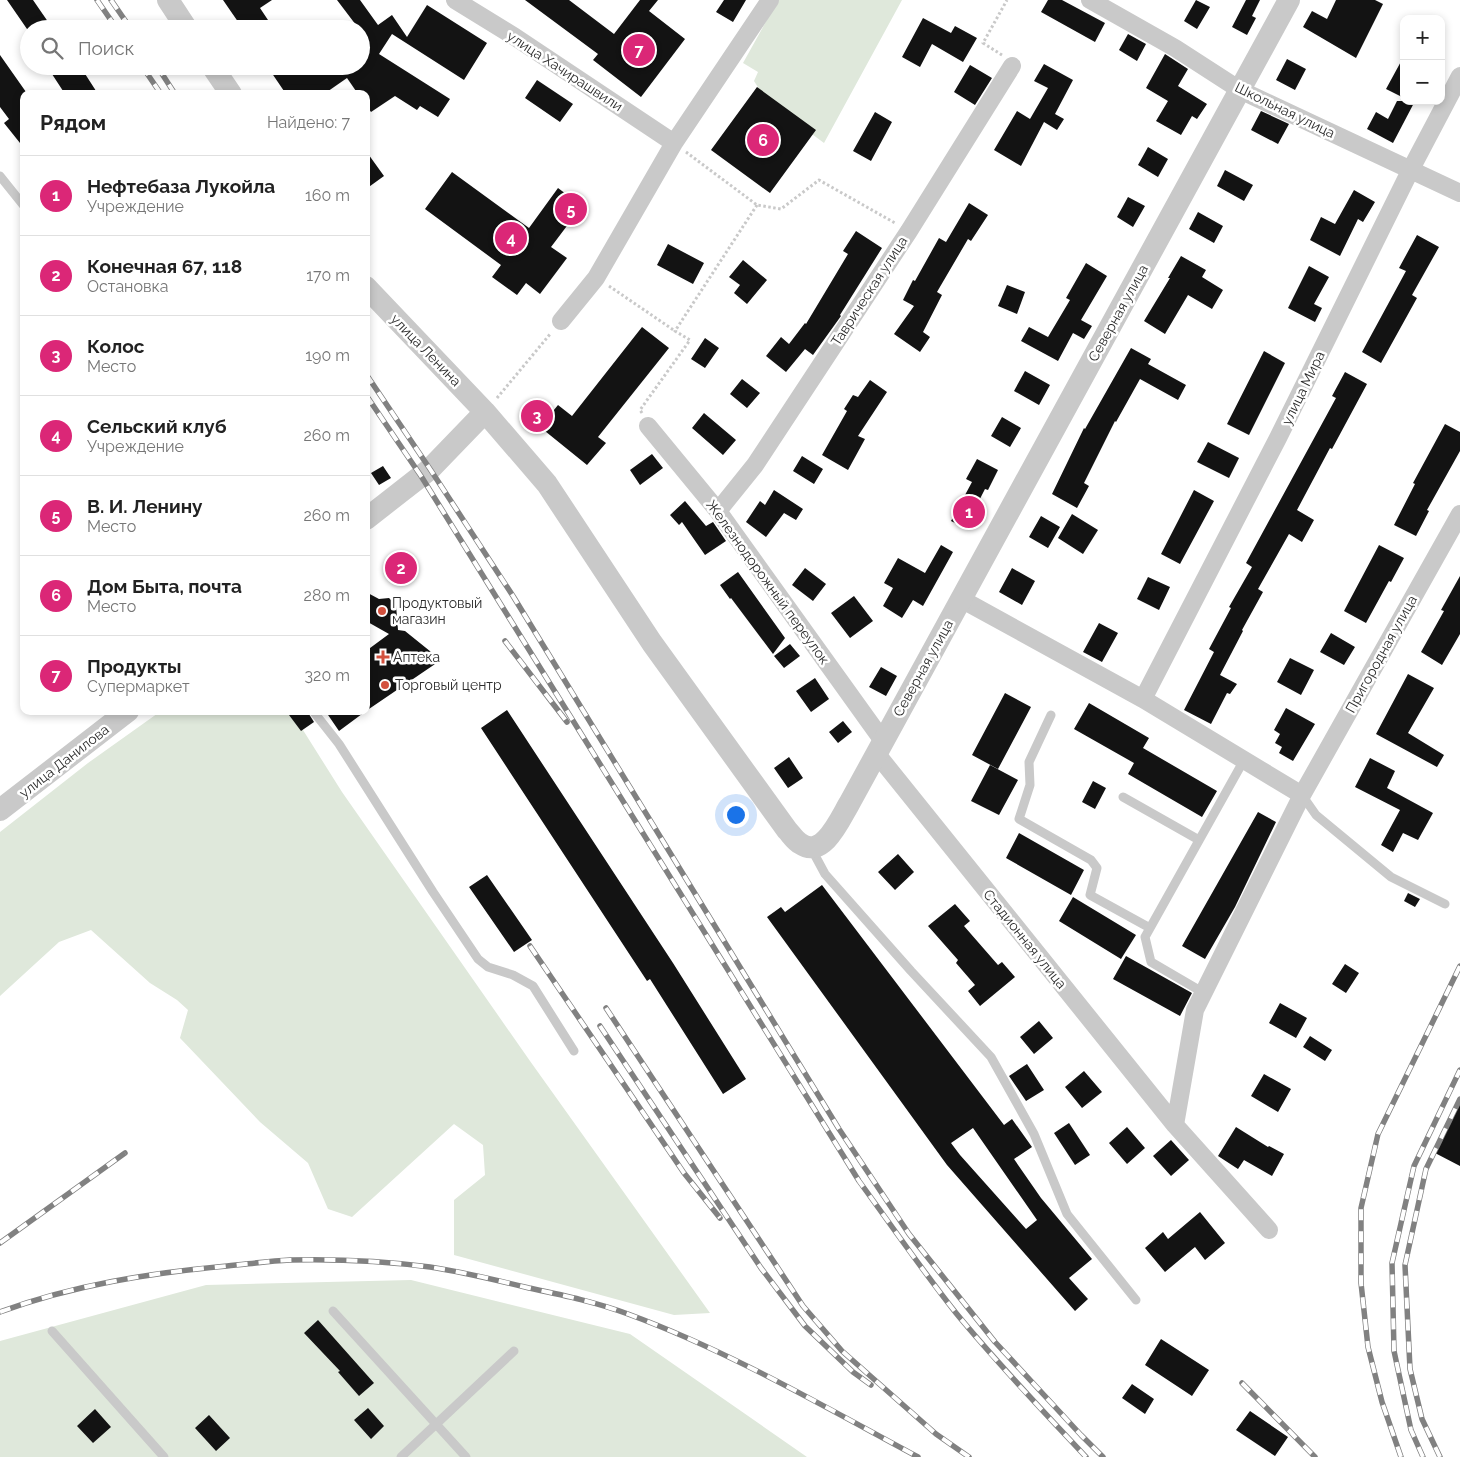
<!DOCTYPE html>
<html lang="ru">
<head>
<meta charset="utf-8">
<style>
	:root { --surface:#fff; --page:#f6f6f6; --text:#222; --muted:#767676; --line:#e0e0e0; --accent:#db2777 }
	body { margin:0; font-family:Raleway,sans-serif; background:var(--page); color:var(--text) }
	.controls { position:absolute; right:15px; top:15px; display:grid; overflow:hidden; border-radius:10px; box-shadow:0 2px 8px #0003 }
	.controls button { width:45px; height:45px; display:grid; place-items:center; padding:0; border:0; border-bottom:1px solid var(--line); background:var(--surface); color:var(--text); font:25px sans-serif }
	.you { position:absolute; left:735px; top:814px; width:18px; height:18px; margin:-12px; border:4px solid #fff; border-radius:50%; background:#1a73e8; box-shadow:0 0 0 8px #1a73e833 }
	.badge { display:grid; place-items:center; width:32px; height:32px; border-radius:50%; background:var(--accent); color:#fff; font-size:16px; font-weight:700 }
	.pin { position:absolute; translate:-50% -50%; border:2px solid #fff; box-shadow:0 1px 5px #0006 }
	.list { margin:0; padding:0; list-style:none }
	h2 { display:flex; justify-content:space-between; align-items:center; height:65px; margin:0; padding:0 20px; font-size:21px }
	h2 small { font-size:16px; font-weight:400; color:var(--muted) }
	.list li { display:grid; grid-template-columns:32px 1fr auto; gap:15px; align-items:center; box-sizing:border-box; height:80px; padding:0 20px; border-top:1px solid var(--line) }
	.list b { display:block; font-size:19px; white-space:nowrap }
	.list p { margin:0; font-size:16px; white-space:nowrap; color:var(--muted) }
	.list em { font-size:16px; font-style:normal; color:var(--muted) }
	.icon { flex:none; width:28px; height:28px; fill:none; stroke:currentColor; stroke-width:2; stroke-linecap:round; stroke-linejoin:round }
	.map { position:relative; flex:none; width:1460px; height:1457px; overflow:hidden }
	.search { position:absolute; background:var(--surface); box-shadow:0 2px 8px #0003; left:20px; top:20px; width:350px; height:55px; display:flex; align-items:center; gap:12px; box-sizing:border-box; padding:0 18px; border-radius:28px; color:var(--muted); font-size:19px }
	.panel { position:absolute; background:var(--surface); box-shadow:0 2px 8px #0003; left:20px; top:90px; width:350px; height:625px; border-radius:10px }
	.map>svg:first-child { display:block }
	.green { fill:#dfe8db }
	.building { fill:#131313; fill-rule:evenodd }
	.lines { fill:none; stroke-linecap:round; stroke-linejoin:round }
	.path { stroke:#c9c9c9; stroke-width:3; stroke-dasharray:2.5 2.5; stroke-linecap:butt }
	.service { stroke:#c9c9c9; stroke-width:9 }
	.minor { stroke:#c9c9c9; stroke-width:18 }
	.tertiary { stroke:#c9c9c9; stroke-width:22 }
	.rail-casing { stroke:#818181; stroke-width:5.5 }
	.rail { stroke:#fff; stroke-width:4; stroke-dasharray:11; stroke-linecap:butt }
	.poi-dot { fill:#d3513e; stroke:#fff; stroke-width:2 }
	.labels { text-anchor:middle; stroke-width:5; stroke-linejoin:round; paint-order:stroke }
	.street-label { font-size:14px; fill:#2c2c2c; stroke:#fff }
	.poi-label { font-size:14px; fill:#2c2c2c; stroke:#fff; text-anchor:start }
</style>
</head>
<body>
<div class="map">
<svg width="1460" height="1457" viewBox="0 0 1460 1457">
	<rect width="100%" height="100%" fill="#fff"/>
	<path class="green" d="M 778,0 L 902,0 L 824,143 L 766,100 L 754,81 L 758,72 L 743,63 Z
		M 161,711 L 291,711 L 342,792 L 530,1061 L 710,1313 L 674,1315 L 454,1255 L 454,1200 L 485,1175 L 483,1145 L 454,1124 L 352,1217 L 328,1209 L 308,1163 L 260,1122 L 180,1038 L 188,1010 L 177,1000 L 150,983 L 91,930 L 59,942 L 0,996 L 0,832 L 88,763 Z
		M 411,1280 L 630,1334 L 807,1457 L 0,1457 L 0,1341 L 206,1285 Z"/>
	<path class="building" d="M 7,0 L 33,0 L 53,29 L 27,29 Z
		M 223,0 L 272,0 L 260,8 L 274,29 L 243,29 Z
		M 337,0 L 360,0 L 378,25 L 392,15 L 407,37 L 427,5 L 487,43 L 464,80 L 392,34 L 379,54 L 450,99 L 438,117 L 420,106 L 417,110 L 395,96 L 371,112 L 366,105 L 366,94 L 358,94 L 347,78 L 324,94 L 286,94 L 267,66 L 361,66 L 361,29 L 359,29 Z
		M 525,0 L 569,0 L 614,34 L 640,0 L 658,0 L 649,11 L 685,39 L 641,97 L 593,60 L 598,54 Z
		M 724,0 L 746,0 L 733,22 L 716,12 Z
		M 1048,0 L 1062,0 L 1105,23 L 1095,42 L 1041,12 Z
		M 1196,0 L 1210,7 L 1197,29 L 1184,21 Z
		M 1246,0 L 1260,0 L 1252,16 L 1256,18 L 1247,35 L 1232,27 Z
		M 1336,0 L 1375,0 L 1383,4 L 1356,58 L 1303,27 L 1312,11 L 1327,19 Z
		M 923,18 L 951,33 L 955,26 L 977,38 L 963,62 L 932,44 L 920,67 L 902,57 Z
		M 1128,34 L 1146,44 L 1137,61 L 1119,50 Z
		M 1165,54 L 1188,69 L 1178,86 L 1207,104 L 1197,119 L 1192,116 L 1181,135 L 1156,121 L 1168,101 L 1146,88 Z
		M 0,55 L 26,92 L 24,94 L 24,148 L 4,123 L 9,119 L 0,107 Z
		M 1404,56 L 1404,98 L 1386,89 Z
		M 1287,59 L 1306,69 L 1295,90 L 1276,80 Z
		M 1044,64 L 1073,80 L 1055,114 L 1064,119 L 1057,130 L 1044,122 L 1021,166 L 994,150 L 1017,111 L 1030,119 L 1048,88 L 1034,81 Z
		M 970,65 L 992,78 L 975,105 L 954,92 Z
		M 57,66 L 80,66 L 98,94 L 65,94 L 50,71 Z
		M 537,80 L 573,104 L 560,122 L 525,98 Z
		M 757,87 L 816,130 L 770,193 L 711,150 Z
		M 1397,101 L 1415,101 L 1393,143 L 1367,129 L 1376,112 L 1388,119 Z
		M 1261,111 L 1289,124 L 1278,144 L 1251,130 Z
		M 875,112 L 892,122 L 871,161 L 853,151 Z
		M 1148,147 L 1168,159 L 1158,177 L 1138,165 Z
		M 366,151 L 384,176 L 366,189 Z
		M 1225,170 L 1253,185 L 1244,201 L 1217,186 Z
		M 452,172 L 529,228 L 558,188 L 582,206 L 551,247 L 567,258 L 540,294 L 526,283 L 517,295 L 492,277 L 501,265 L 425,209 Z
		M 1354,190 L 1375,202 L 1363,222 L 1358,219 L 1340,256 L 1310,240 L 1321,217 L 1335,224 Z
		M 1128,197 L 1145,206 L 1133,227 L 1117,217 Z
		M 969,203 L 988,215 L 971,241 L 968,239 L 937,292 L 942,295 L 923,332 L 930,337 L 920,352 L 894,334 L 914,306 L 903,300 L 913,280 L 915,281 L 939,238 L 946,242 Z
		M 1198,212 L 1223,226 L 1214,243 L 1189,229 Z
		M 856,231 L 882,248 L 840,315 L 841,316 L 813,355 L 805,349 L 786,372 L 766,356 L 781,337 L 789,344 L 805,323 L 806,324 L 848,254 L 843,251 Z
		M 1417,235 L 1439,247 L 1412,295 L 1417,298 L 1381,363 L 1362,352 L 1406,271 L 1399,268 Z
		M 668,244 L 704,263 L 693,284 L 657,265 Z
		M 1181,256 L 1206,270 L 1202,277 L 1223,290 L 1212,309 L 1188,295 L 1165,334 L 1144,321 L 1170,278 L 1168,278 Z
		M 743,260 L 767,280 L 747,304 L 734,293 L 740,285 L 729,277 Z
		M 1086,263 L 1107,276 L 1081,320 L 1092,326 L 1084,339 L 1073,333 L 1058,361 L 1021,341 L 1029,327 L 1048,337 L 1070,300 L 1066,298 Z
		M 1309,266 L 1329,277 L 1314,304 L 1322,308 L 1315,322 L 1288,308 Z
		M 1007,285 L 1025,292 L 1017,314 L 998,306 Z
		M 642,327 L 669,348 L 598,437 L 606,443 L 587,465 L 540,427 L 558,405 L 572,416 Z
		M 705,338 L 719,348 L 705,368 L 691,359 Z
		M 1131,348 L 1151,359 L 1148,364 L 1186,385 L 1178,400 L 1140,379 L 1116,422 L 1115,421 L 1084,483 L 1089,486 L 1077,508 L 1052,494 L 1084,428 L 1085,429 Z
		M 1264,351 L 1285,363 L 1249,435 L 1227,424 Z
		M 1025,371 L 1050,385 L 1039,405 L 1014,391 Z
		M 1345,372 L 1367,384 L 1332,449 L 1330,448 L 1297,510 L 1314,520 L 1302,542 L 1289,534 L 1258,589 L 1263,592 L 1242,630 L 1243,631 L 1220,675 L 1237,684 L 1230,694 L 1227,693 L 1211,724 L 1184,710 L 1214,652 L 1209,649 L 1231,608 L 1229,607 L 1252,567 L 1246,563 L 1336,398 L 1332,396 Z
		M 742,379 L 760,393 L 747,408 L 730,394 Z
		M 870,380 L 887,392 L 858,436 L 865,439 L 848,470 L 822,455 L 847,411 L 844,409 L 853,395 L 858,397 Z
		M 704,413 L 736,440 L 723,455 L 692,428 Z
		M 1002,417 L 1021,428 L 1010,447 L 991,436 Z
		M 1445,424 L 1460,432 L 1460,451 L 1427,510 L 1429,511 L 1416,536 L 1394,525 L 1415,484 L 1413,483 Z
		M 1208,442 L 1239,458 L 1229,478 L 1197,462 Z
		M 652,454 L 663,468 L 640,485 L 630,470 Z
		M 802,456 L 823,469 L 814,484 L 793,471 Z
		M 977,459 L 998,470 L 988,490 L 985,489 L 965,528 L 951,521 L 972,482 L 966,479 Z
		M 383,466 L 391,478 L 379,485 L 371,473 Z
		M 774,490 L 803,509 L 796,520 L 784,513 L 766,537 L 746,522 L 760,501 L 765,505 Z
		M 1194,490 L 1214,501 L 1180,564 L 1161,554 Z
		M 685,501 L 706,526 L 713,522 L 726,541 L 705,555 L 682,522 L 679,525 L 670,515 Z
		M 1072,514 L 1098,530 L 1083,554 L 1058,538 Z
		M 1041,516 L 1060,527 L 1048,548 L 1029,537 Z
		M 941,545 L 953,552 L 923,606 L 913,600 L 902,618 L 883,606 L 893,588 L 884,583 L 898,558 L 925,573 Z
		M 1379,545 L 1404,558 L 1391,582 L 1389,581 L 1366,623 L 1344,611 Z
		M 805,568 L 826,584 L 813,601 L 792,585 Z
		M 1012,568 L 1035,581 L 1022,605 L 999,592 Z
		M 738,572 L 785,638 L 773,654 L 731,598 L 730,599 L 720,585 Z
		M 1460,576 L 1460,634 L 1442,665 L 1421,652 L 1444,611 L 1441,610 Z
		M 1148,577 L 1170,587 L 1159,610 L 1137,599 Z
		M 366,592 L 379,599 L 389,598 L 396,605 L 398,630 L 405,631 L 441,660 L 366,711 L 366,651 L 389,634 L 366,621 Z
		M 854,596 L 873,621 L 850,638 L 831,613 Z
		M 1099,623 L 1118,633 L 1102,662 L 1083,652 Z
		M 1331,633 L 1355,647 L 1344,665 L 1320,652 Z
		M 790,644 L 800,656 L 784,668 L 774,656 Z
		M 1290,658 L 1314,670 L 1301,695 L 1277,682 Z
		M 881,667 L 897,676 L 886,696 L 869,687 Z
		M 1408,674 L 1434,688 L 1408,733 L 1444,755 L 1437,767 L 1376,734 Z
		M 815,678 L 829,699 L 811,712 L 796,691 Z
		M 1005,693 L 1031,707 L 998,769 L 972,755 Z
		M 1089,703 L 1149,738 L 1143,748 L 1217,791 L 1202,817 L 1128,774 L 1134,763 L 1074,729 Z
		M 1286,708 L 1315,724 L 1293,761 L 1279,753 L 1282,747 L 1275,743 L 1280,734 L 1274,730 Z
		M 507,710 L 673,963 L 746,1079 L 723,1094 L 650,979 L 647,981 L 481,728 Z
		M 286,711 L 307,711 L 314,722 L 301,731 Z
		M 321,711 L 366,711 L 339,731 L 326,712 L 324,714 Z
		M 843,721 L 852,732 L 838,743 L 829,732 Z
		M 789,757 L 803,778 L 788,788 L 774,768 Z
		M 1370,758 L 1395,771 L 1387,788 L 1433,813 L 1418,840 L 1403,833 L 1393,852 L 1381,845 L 1400,810 L 1355,787 Z
		M 990,765 L 1018,780 L 999,815 L 971,801 Z
		M 1093,781 L 1106,788 L 1095,809 L 1082,802 Z
		M 1258,812 L 1276,822 L 1235,907 L 1205,959 L 1182,946 Z
		M 1019,833 L 1084,870 L 1071,895 L 1006,858 Z
		M 898,854 L 914,872 L 895,890 L 878,872 Z
		M 487,875 L 532,940 L 514,952 L 469,887 Z
		M 822,885 L 1004,1125 L 1012,1119 L 1032,1147 L 1014,1159 L 1041,1198 L 1092,1259 L 1069,1278 L 1088,1299 L 1075,1311 L 947,1165 L 767,917 L 781,907 L 785,912 ZM 973,1128 L 1037,1220 L 1026,1229 L 960,1155 L 951,1143 Z
		M 1408,893 L 1420,899 L 1415,907 L 1404,901 Z
		M 1073,897 L 1136,935 L 1121,959 L 1059,921 Z
		M 955,904 L 970,921 L 964,926 L 998,965 L 1002,962 L 1015,977 L 980,1006 L 968,991 L 975,985 L 956,963 L 958,960 L 928,926 Z
		M 1126,956 L 1192,993 L 1180,1016 L 1113,979 Z
		M 1345,964 L 1359,973 L 1346,993 L 1332,984 Z
		M 1280,1003 L 1307,1018 L 1296,1038 L 1269,1023 Z
		M 1039,1021 L 1053,1038 L 1034,1054 L 1020,1037 Z
		M 1310,1036 L 1332,1050 L 1325,1061 L 1303,1047 Z
		M 1027,1064 L 1044,1090 L 1026,1101 L 1009,1076 Z
		M 1084,1071 L 1102,1092 L 1082,1108 L 1065,1087 Z
		M 1264,1074 L 1291,1089 L 1278,1112 L 1251,1096 Z
		M 1460,1103 L 1460,1166 L 1435,1153 Z
		M 1069,1123 L 1090,1155 L 1075,1165 L 1054,1133 Z
		M 1127,1127 L 1145,1148 L 1127,1164 L 1109,1143 Z
		M 1236,1127 L 1268,1147 L 1269,1146 L 1284,1154 L 1272,1176 L 1244,1160 L 1238,1169 L 1218,1156 Z
		M 1171,1140 L 1189,1160 L 1171,1176 L 1153,1156 Z
		M 1200,1212 L 1225,1243 L 1205,1260 L 1195,1247 L 1165,1272 L 1145,1248 L 1163,1232 L 1168,1239 Z
		M 318,1320 L 374,1383 L 359,1396 L 338,1372 L 340,1371 L 304,1333 Z
		M 1161,1339 L 1209,1370 L 1192,1396 L 1145,1365 Z
		M 1132,1384 L 1154,1399 L 1145,1414 L 1122,1398 Z
		M 368,1408 L 384,1426 L 371,1439 L 354,1420 Z
		M 95,1409 L 111,1427 L 93,1443 L 77,1426 Z
		M 1250,1411 L 1288,1437 L 1275,1456 L 1236,1430 Z
		M 209,1415 L 230,1438 L 216,1451 L 195,1428 Z"/>
	<g class="lines">
		<path class="path" d="M 1002,55 L 983,43 L 1007,0
			M 686,152 L 757,205 L 781,209 L 819,180 L 895,223
			M 609,286 L 675,331
			M 497,398 L 551,333
			M 642,413 L 640,410 L 690,340 L 675,331 L 757,205"/>
		<path class="service" d="M 0,176 L 24,206
			M 313,711 L 339,744 L 433,892 L 478,959 L 488,967 L 513,975 L 533,986 L 574,1051
			M 1051,715 L 1029,762 L 1030,785 L 1019,819 L 1091,860 L 1097,868 L 1090,895 L 1150,928
			M 1302,795 L 1316,815 L 1391,877 L 1445,904
			M 1123,797 L 1199,840
			M 811,848 L 825,874 L 911,971 L 991,1057 L 1034,1134 L 1067,1214 L 1136,1300
			M 1204,993 L 1151,962 L 1145,937 L 1244,760
			M 333,1311 L 466,1457
			M 52,1331 L 164,1457
			M 401,1457 L 514,1351"/>
		<path class="minor" d="M 455,0 L 515,37 L 674,143
			M 1090,0 L 1175,48 L 1240,90 L 1460,193
			M 561,321 L 596,278 L 674,143 L 770,0
			M 648,426 L 718,511 L 883,741
			M 718,511 L 755,465 L 909,231 L 1012,66
			M 961,599 L 1143,699 L 1302,795
			M 1143,699 L 1278,438 L 1411,169 L 1460,76
			M 876,753 L 1175,1125 L 1269,1230
			M 1175,1125 L 1195,1010 L 1302,795 L 1460,514"/>
		<path class="tertiary" d="M 168,0 L 187,29
			M 212,66 L 231,94
			M 366,287 L 485,412 L 547,484 L 652,643 L 787,830 C 791,834 795,841 801,844 C 823,859 840,819 849,804 L 1289,0
			M 366,519 L 430,469 L 485,412
			M 0,810 L 128,711"/>
		<defs>
			<path id="rail" d="M 97,0 L 117,29
				M 111,0 L 131,29
				M 142,66 L 161,94
				M 157,66 L 175,94
				M 366,374 L 430,469 L 513,596 L 839,1129 L 909,1234 L 995,1342 L 1081,1435 L 1103,1457
				M 366,395 L 421,476 L 859,1181 C 891,1225 922,1270 956,1313 C 997,1363 1042,1410 1086,1457
				M 505,641 L 567,722
				M 530,946 L 684,1173 L 720,1218
				M 606,1008 L 803,1306 L 842,1351 L 936,1434 L 969,1457
				M 600,1026 L 761,1268 L 805,1326 L 853,1372 L 871,1385
				M 0,1243 L 125,1153
				M 0,1312 C 73,1285 150,1273 227,1266 C 248,1264 269,1261 290,1260 C 336,1259 384,1261 430,1267 C 463,1272 496,1280 529,1288 C 562,1295 596,1302 628,1314 C 729,1351 823,1406 918,1457
				M 1242,1383 L 1315,1457
				M 1401,1457 L 1382,1402 L 1368,1347 L 1361,1283 L 1361,1208 L 1378,1134 L 1460,966
				M 1423,1457 L 1411,1430 L 1394,1351 L 1392,1263 L 1414,1166 L 1460,1070
				M 1440,1457 L 1422,1419 L 1410,1369 L 1405,1265 L 1426,1169 L 1460,1099"/>
		</defs>
		<use href="#rail" class="rail-casing"/>
		<use href="#rail" class="rail"/>
	</g>
	<g class="poi-dot">
		<circle cx="382" cy="611" r="5"/>
		<path d="M380.5 649.5h5v5h5v5h-5v5h-5v-5h-5v-5h5z"/>
		<circle cx="385" cy="685" r="5"/>
	</g>
	<g class="labels">
		<g class="street-label">
			<text transform="translate(565 71) rotate(33)" y="5">улица Хачирашвили</text>
			<text transform="translate(1285 110) rotate(26)" y="5">Школьная улица</text>
			<text transform="translate(869 291) rotate(-57)" y="5">Таврическая улица</text>
			<text transform="translate(1118 313) rotate(-61)" y="5">Северная улица</text>
			<text transform="translate(426 350) rotate(46)" y="5">улица Ленина</text>
			<text transform="translate(1303 388) rotate(-64)" y="5">улица Мира</text>
			<text transform="translate(768 582) rotate(54)" y="5">Железнодорожный переулок</text>
			<text transform="translate(1381 654) rotate(-61)" y="5">Пригородная улица</text>
			<text transform="translate(923 668) rotate(-61)" y="5">Северная улица</text>
			<text transform="translate(64 761) rotate(-38)" y="5">улица Данилова</text>
			<text transform="translate(1025 939) rotate(51)" y="5">Стадионная улица</text>
		</g>
		<g class="poi-label">
			<text x="392" y="608">Продуктовый<tspan x="392" dy="16">магазин</tspan></text>
			<text x="393" y="662">Аптека</text>
			<text x="395" y="690">Торговый центр</text>
		</g>
	</g>
</svg>
<div class="controls">
<button>+</button>
<button>−</button>
</div>
<div class="you"></div>
<div class="pin badge" style="left:969px;top:512px">1</div>
<div class="pin badge" style="left:401px;top:568px">2</div>
<div class="pin badge" style="left:537px;top:416px">3</div>
<div class="pin badge" style="left:511px;top:238px">4</div>
<div class="pin badge" style="left:571px;top:209px">5</div>
<div class="pin badge" style="left:763px;top:140px">6</div>
<div class="pin badge" style="left:639px;top:50px">7</div>
<div class="search"><svg class="icon" aria-label="search" viewBox="0 0 24 24"><circle cx="10" cy="10" r="6"/><path d="M15 15l6 6"/></svg>Поиск</div>
<section class="panel">
<h2>Рядом<small>Найдено: 7</small></h2>
<ul class="list">
<li><span class="badge">1</span><div><b>Нефтебаза Лукойла</b><p>Учреждение</p></div><em>160 m</em></li>
<li><span class="badge">2</span><div><b>Конечная 67, 118</b><p>Остановка</p></div><em>170 m</em></li>
<li><span class="badge">3</span><div><b>Колос</b><p>Место</p></div><em>190 m</em></li>
<li><span class="badge">4</span><div><b>Сельский клуб</b><p>Учреждение</p></div><em>260 m</em></li>
<li><span class="badge">5</span><div><b>В. И. Ленину</b><p>Место</p></div><em>260 m</em></li>
<li><span class="badge">6</span><div><b>Дом Быта, почта</b><p>Место</p></div><em>280 m</em></li>
<li><span class="badge">7</span><div><b>Продукты</b><p>Супермаркет</p></div><em>320 m</em></li>
</ul>
</section>
</div>
</body>
</html>
